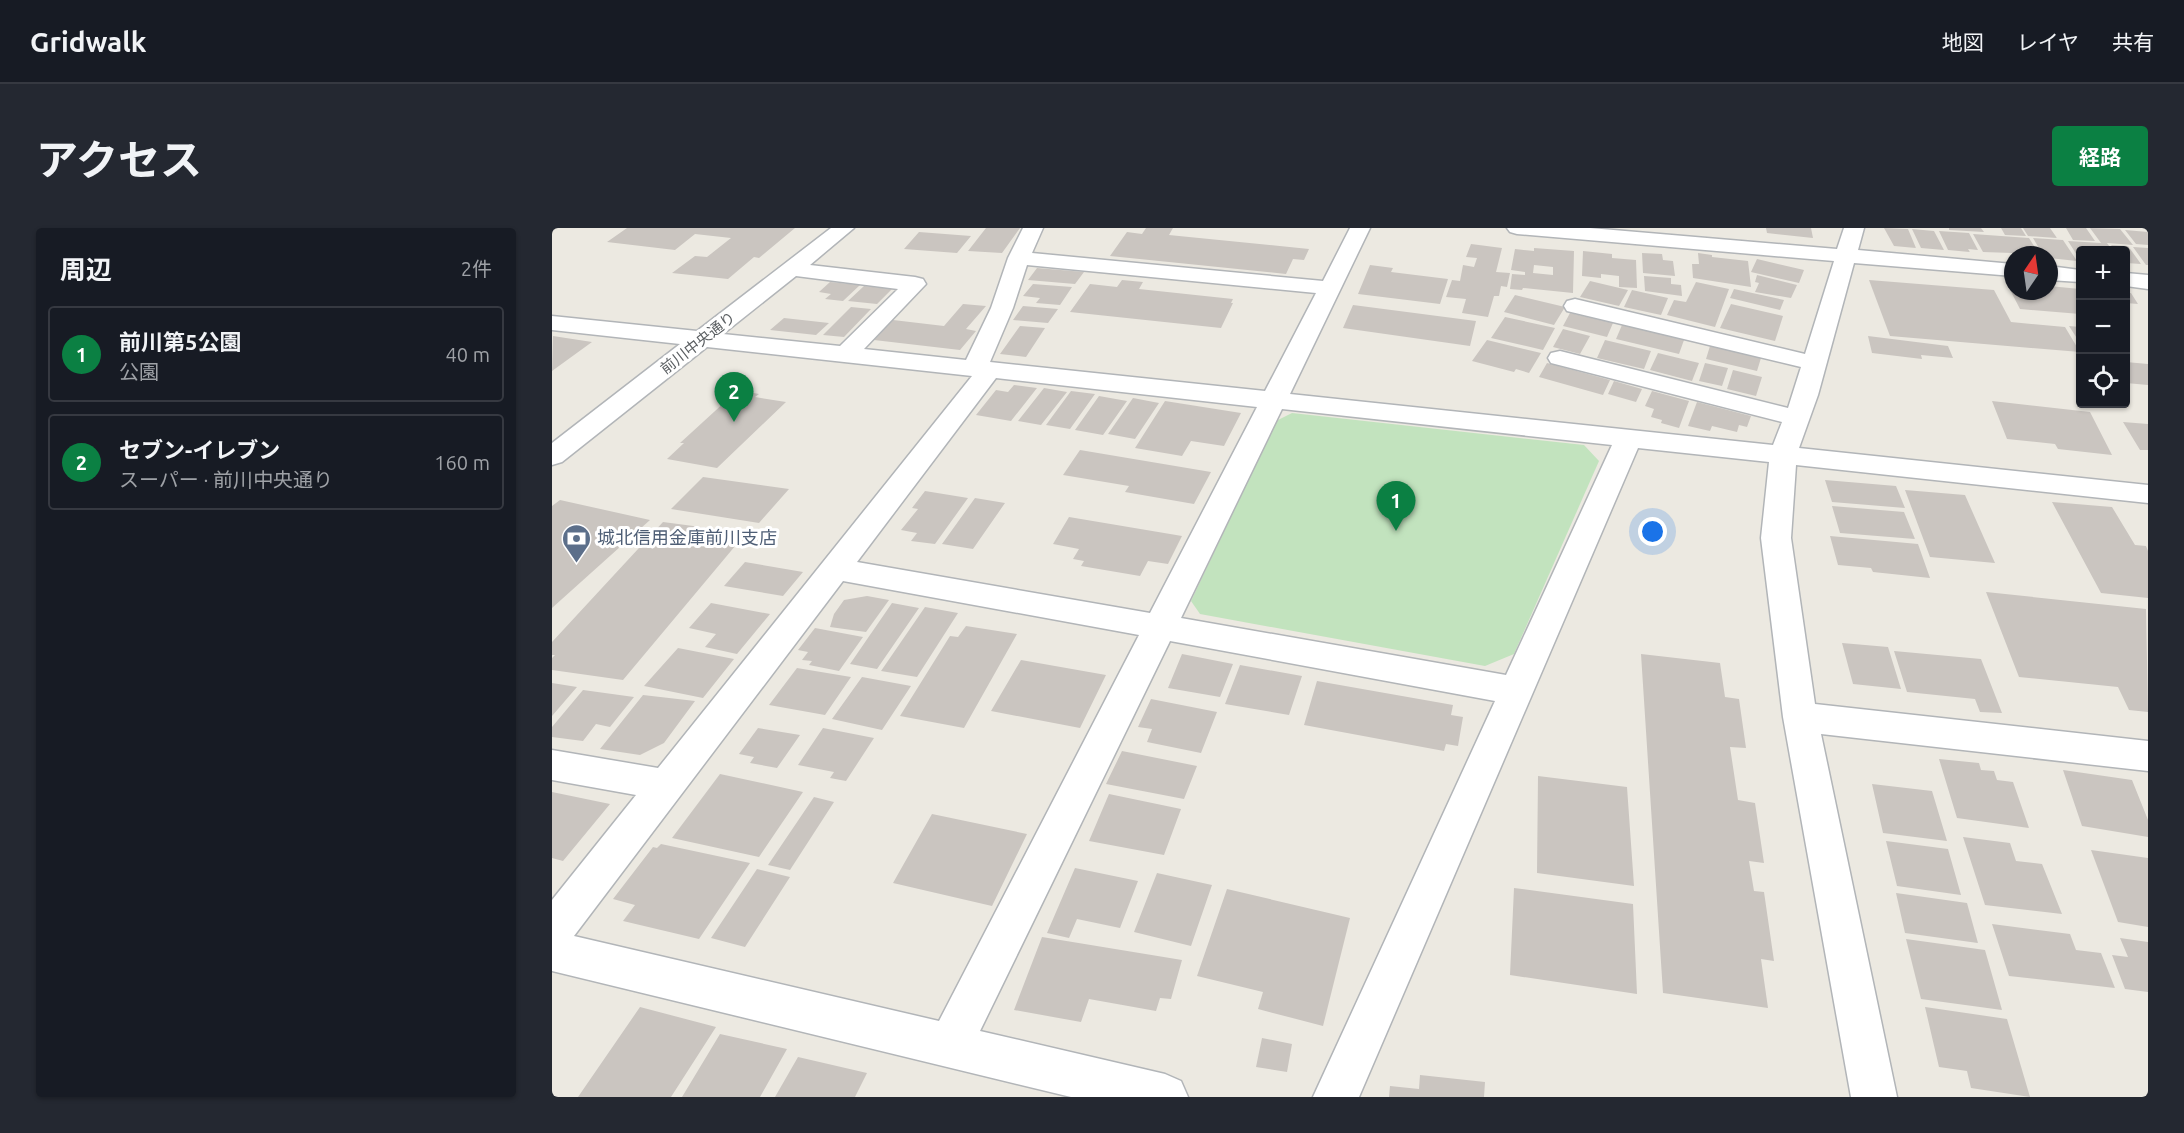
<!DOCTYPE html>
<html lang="ja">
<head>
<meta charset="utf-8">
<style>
	:root { --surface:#171b24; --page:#242831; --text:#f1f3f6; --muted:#9ea1a6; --line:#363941; --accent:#0b8043 }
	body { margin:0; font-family:Ubuntu,"Noto Sans JP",sans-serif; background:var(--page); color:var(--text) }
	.controls { position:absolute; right:18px; top:18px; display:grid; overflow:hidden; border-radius:6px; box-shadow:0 2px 4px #0004 }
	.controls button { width:54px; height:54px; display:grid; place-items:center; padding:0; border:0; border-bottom:2px solid var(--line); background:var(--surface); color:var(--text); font:30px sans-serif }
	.compass { position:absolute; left:1452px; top:18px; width:54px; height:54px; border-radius:50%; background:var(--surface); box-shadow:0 2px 4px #0004; rotate:13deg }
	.you { position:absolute; left:1101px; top:304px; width:21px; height:21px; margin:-15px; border:4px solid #fff; border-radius:50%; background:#1a73e8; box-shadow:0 0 0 9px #1a73e833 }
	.badge { display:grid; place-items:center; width:39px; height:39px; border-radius:50%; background:var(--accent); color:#fff; font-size:20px; font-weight:700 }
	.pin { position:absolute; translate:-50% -50px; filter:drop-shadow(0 2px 3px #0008) }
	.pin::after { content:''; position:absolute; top:32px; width:21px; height:18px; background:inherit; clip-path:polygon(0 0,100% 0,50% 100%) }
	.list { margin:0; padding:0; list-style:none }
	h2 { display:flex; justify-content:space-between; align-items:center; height:78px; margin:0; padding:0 24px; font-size:26px }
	h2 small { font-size:20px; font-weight:400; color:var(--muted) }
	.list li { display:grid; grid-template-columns:39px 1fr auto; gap:18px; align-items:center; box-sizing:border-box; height:96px; margin:0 12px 12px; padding:0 12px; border:2px solid var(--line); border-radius:6px }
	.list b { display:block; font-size:22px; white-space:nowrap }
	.list p { margin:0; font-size:20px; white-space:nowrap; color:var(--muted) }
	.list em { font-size:20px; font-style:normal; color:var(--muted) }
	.icon { flex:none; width:33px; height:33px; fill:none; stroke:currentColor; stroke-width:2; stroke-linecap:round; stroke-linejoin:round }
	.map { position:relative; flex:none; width:1596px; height:869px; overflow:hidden; border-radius:6px }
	header { display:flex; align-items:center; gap:36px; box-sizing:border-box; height:84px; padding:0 30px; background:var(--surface); border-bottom:2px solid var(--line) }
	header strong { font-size:28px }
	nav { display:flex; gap:33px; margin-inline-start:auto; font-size:21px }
	.intro { display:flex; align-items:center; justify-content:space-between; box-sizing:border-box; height:144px; padding:0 36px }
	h1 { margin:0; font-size:42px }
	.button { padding:15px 27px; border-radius:6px; background:var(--accent); color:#fff; font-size:21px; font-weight:700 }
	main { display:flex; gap:36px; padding:0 36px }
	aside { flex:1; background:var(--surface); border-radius:6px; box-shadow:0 2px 4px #0004 }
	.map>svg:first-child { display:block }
	.green { fill:#c2e3be }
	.building { fill:#cac5c0; fill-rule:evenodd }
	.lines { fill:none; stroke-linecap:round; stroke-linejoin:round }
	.minor-casing { stroke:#b2b5b8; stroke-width:3 }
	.minor { fill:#fff; fill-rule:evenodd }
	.labels { text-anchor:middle; stroke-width:6; stroke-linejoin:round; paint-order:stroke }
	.far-street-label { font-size:15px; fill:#5a5e61; stroke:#fff }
	.service-label { font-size:18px; fill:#4e5e75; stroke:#fff; text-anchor:start }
</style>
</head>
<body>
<header>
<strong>Gridwalk</strong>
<nav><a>地図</a><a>レイヤ</a><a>共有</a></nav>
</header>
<div class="intro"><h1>アクセス</h1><a class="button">経路</a></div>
<main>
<aside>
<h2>周辺<small>2件</small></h2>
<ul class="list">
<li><span class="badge">1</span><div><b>前川第5公園</b><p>公園</p></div><em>40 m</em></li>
<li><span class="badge">2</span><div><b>セブン-イレブン</b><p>スーパー · 前川中央通り</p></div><em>160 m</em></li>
</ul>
</aside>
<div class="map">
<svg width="1596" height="869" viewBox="0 0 1596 869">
	<rect width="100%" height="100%" fill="#ece9e1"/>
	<path class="green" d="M 740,185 L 1032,217 L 1047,233 L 962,426 L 933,438 L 648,386 L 639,373 L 724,193 Z"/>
	<path class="building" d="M 75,0 L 243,0 L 207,30 L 202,29 L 176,51 L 120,45 L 143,28 L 155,29 L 179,10 L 143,6 L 123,22 L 55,14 Z
		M 434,0 L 468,0 L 450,25 L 416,23 Z
		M 594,0 L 621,0 L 617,7 L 757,21 L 752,32 L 741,31 L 734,46 L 558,28 L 575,4 L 590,6 Z
		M 1214,0 L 1259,0 L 1261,10 L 1215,5 Z
		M 1332,0 L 1356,1 L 1364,20 L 1342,18 Z
		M 1397,0 L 1429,0 L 1432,4 L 1397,2 Z
		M 1449,0 L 1469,0 L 1474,8 L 1453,7 Z
		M 1471,0 L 1498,0 L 1505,10 L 1476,8 Z
		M 1514,0 L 1534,0 L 1543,13 L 1521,12 Z
		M 1538,0 L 1568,1 L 1581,17 L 1555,15 L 1560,22 L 1528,22 L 1528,32 L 1516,13 L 1549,15 Z
		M 1360,1 L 1382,3 L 1392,22 L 1369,20 Z
		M 1573,2 L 1596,4 L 1596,17 L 1584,16 Z
		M 1387,3 L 1417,5 L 1426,22 L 1416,21 L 1418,24 L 1396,22 Z
		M 367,4 L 419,8 L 405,25 L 352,21 Z
		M 1421,6 L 1477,10 L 1487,26 L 1431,24 Z
		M 1481,10 L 1511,12 L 1525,33 L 1497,30 L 1497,27 L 1491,27 Z
		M 919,16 L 950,20 L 944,44 L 958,45 L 955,59 L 949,58 L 947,68 L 942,68 L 936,89 L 910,85 L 914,71 L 894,69 L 900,52 L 908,53 L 911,37 L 922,39 L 925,30 L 914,29 Z
		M 1559,17 L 1576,18 L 1589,36 L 1574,35 L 1574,22 L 1563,22 Z
		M 1581,19 L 1596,20 L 1596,37 L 1594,37 Z
		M 982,20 L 1022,23 L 1021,65 L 971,60 L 970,62 L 958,61 L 960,46 L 973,47 L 973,44 L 959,42 L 963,21 L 982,23 ZM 982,37 L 1001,39 L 1001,47 L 981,45 Z
		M 1031,23 L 1060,26 L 1060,30 L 1084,32 L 1085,60 L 1067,59 L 1067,48 L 1049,46 L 1049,50 L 1030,48 Z
		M 1090,25 L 1110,26 L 1111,32 L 1121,33 L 1123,48 L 1091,45 Z
		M 1146,25 L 1160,27 L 1160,29 L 1196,33 L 1199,59 L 1141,50 L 1140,36 L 1147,36 Z
		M 1205,31 L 1252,42 L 1247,55 L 1199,44 Z
		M 818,37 L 841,40 L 839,44 L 896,51 L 888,76 L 806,66 Z
		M 485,40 L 532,44 L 523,56 L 476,52 Z
		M 1205,47 L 1245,57 L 1239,70 L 1203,64 L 1207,55 L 1203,54 Z
		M 1092,48 L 1119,50 L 1119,56 L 1129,57 L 1130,68 L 1093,63 Z
		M 570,52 L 591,54 L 587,61 L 681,71 L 679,75 L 681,75 L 669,100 L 518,84 L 538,56 L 565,59 Z
		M 1317,52 L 1442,62 L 1459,94 L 1513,99 L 1528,124 L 1338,108 Z
		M 1038,53 L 1076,62 L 1067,78 L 1028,69 Z
		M 278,54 L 308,57 L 291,73 L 273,71 L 279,66 L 267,64 Z
		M 1144,54 L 1177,61 L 1163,99 L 1115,87 L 1122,72 L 1134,74 Z
		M 1454,54 L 1461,54 L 1461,63 L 1497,63 L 1497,58 L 1528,61 L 1528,86 L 1468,81 Z
		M 481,56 L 520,59 L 508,77 L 484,75 L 488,70 L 471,68 Z
		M 312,58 L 340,61 L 325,76 L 296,73 Z
		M 1182,61 L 1232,72 L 1228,82 L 1178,70 Z
		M 1080,62 L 1116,70 L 1109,87 L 1072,79 Z
		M 1574,65 L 1579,65 L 1586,76 L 1574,75 Z
		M 963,67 L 1013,79 L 1002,97 L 952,84 Z
		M 411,76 L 434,78 L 414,101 L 424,103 L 408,122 L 322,112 L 341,92 L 392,98 Z
		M 1179,76 L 1231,88 L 1223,113 L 1168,100 Z
		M 801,77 L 924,93 L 918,118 L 791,100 Z
		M 471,78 L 506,81 L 496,95 L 461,92 Z
		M 299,79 L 319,81 L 292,109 L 271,107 Z
		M 1018,85 L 1061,95 L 1055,109 L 1011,98 Z
		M 953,89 L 1003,100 L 991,122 L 939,110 Z
		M 232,90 L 277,95 L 264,107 L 218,102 Z
		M 1070,97 L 1132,112 L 1127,126 L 1064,111 Z
		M 468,98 L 493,100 L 474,129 L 448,126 Z
		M 1517,98 L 1528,99 L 1528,115 Z
		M 1011,101 L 1038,108 L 1028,126 L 1001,119 Z
		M 1,108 L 40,114 L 0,143 Z
		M 1316,108 L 1396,118 L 1401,130 L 1369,127 L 1370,131 L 1320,125 Z
		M 935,112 L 989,125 L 977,145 L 964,141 L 962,144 L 920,133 Z
		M 1053,112 L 1099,123 L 1092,141 L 1045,130 Z
		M 1158,118 L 1209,130 L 1205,143 L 1154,131 Z
		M 1106,125 L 1147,135 L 1140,153 L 1098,142 Z
		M 1574,134 L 1596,136 L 1596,157 L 1574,155 Z
		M 995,135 L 1058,152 L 1051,167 L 987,149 Z
		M 1153,135 L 1176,140 L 1170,158 L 1147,153 Z
		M 1181,142 L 1210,149 L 1204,168 L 1175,161 Z
		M 1062,153 L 1090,161 L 1084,174 L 1056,166 Z
		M 462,157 L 485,160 L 459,193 L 424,187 L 444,162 L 456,164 Z
		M 492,160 L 515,164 L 489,197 L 466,193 Z
		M 186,162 L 207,166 L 203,169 L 234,174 L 165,240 L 115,231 L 132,215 L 128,215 Z
		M 519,163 L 543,166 L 518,201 L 494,197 Z
		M 1100,163 L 1137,173 L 1127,200 L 1109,195 L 1110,192 L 1099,189 L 1102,181 L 1093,178 Z
		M 547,168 L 575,173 L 551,207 L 523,202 Z
		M 581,170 L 607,175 L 583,211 L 556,206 Z
		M 613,173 L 689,185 L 672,218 L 639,213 L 630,228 L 583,220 Z
		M 1440,173 L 1538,184 L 1560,227 L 1506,221 L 1503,216 L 1455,211 Z
		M 1145,174 L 1199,188 L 1195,199 L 1187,197 L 1185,204 L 1160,198 L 1158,203 L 1136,198 Z
		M 1571,194 L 1596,196 L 1596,222 L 1588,222 Z
		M 528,222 L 659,244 L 642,276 L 573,264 L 577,258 L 511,247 Z
		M 151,249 L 237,261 L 207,295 L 119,281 Z
		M 1273,252 L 1344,258 L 1353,280 L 1280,274 Z
		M 1353,262 L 1413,267 L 1443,335 L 1378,329 Z
		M 373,263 L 416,270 L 383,316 L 359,313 L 365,305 L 349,302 L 366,281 L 360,280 Z
		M 423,270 L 453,275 L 421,321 L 390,316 Z
		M 8,272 L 98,292 L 0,380 L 0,278 Z
		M 1500,274 L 1560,279 L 1583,317 L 1594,318 L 1596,323 L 1596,370 L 1549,365 Z
		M 1280,278 L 1352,284 L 1363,311 L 1288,305 Z
		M 517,289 L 630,308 L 616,336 L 596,333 L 588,348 L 529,338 L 532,333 L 521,331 L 527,321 L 501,316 Z
		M 111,294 L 194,305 L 71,452 L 0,442 L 0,430 L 3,427 L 0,427 L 0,414 Z
		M 1278,308 L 1366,316 L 1378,350 L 1321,344 L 1319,340 L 1286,337 Z
		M 193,334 L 251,344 L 231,368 L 172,358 Z
		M 1434,364 L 1594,381 L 1596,484 L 1577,482 L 1566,459 L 1467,449 Z
		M 315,368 L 337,372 L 314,404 L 278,399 L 282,386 L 292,372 Z
		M 159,375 L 218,386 L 185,426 L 153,419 L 164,406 L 137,400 Z
		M 340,375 L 367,380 L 325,441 L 298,436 Z
		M 373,379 L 406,385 L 365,449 L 329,443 Z
		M 414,398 L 465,406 L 412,500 L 348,488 L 398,408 L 406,409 Z
		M 263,400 L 311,409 L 287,443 L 257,437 L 260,433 L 250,432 L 256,424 L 246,422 Z
		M 1290,415 L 1336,419 L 1349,461 L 1301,456 Z
		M 126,420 L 182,431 L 151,470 L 92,458 Z
		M 1342,423 L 1429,431 L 1450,485 L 1428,484 L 1423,471 L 1355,464 Z
		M 630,426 L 681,436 L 668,469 L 616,460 Z
		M 1089,426 L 1168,435 L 1173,469 L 1187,471 L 1194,520 L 1178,519 L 1186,572 L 1203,575 L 1212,635 L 1197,633 L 1202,663 L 1212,664 L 1222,733 L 1209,731 L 1216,780 L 1111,765 Z
		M 469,432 L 554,447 L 528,500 L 439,483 Z
		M 688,437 L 750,448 L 737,487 L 673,476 Z
		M 245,440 L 299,449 L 273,487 L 217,477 Z
		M 310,449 L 359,458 L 330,502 L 280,491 Z
		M 765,453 L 901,477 L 899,487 L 911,489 L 906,518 L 894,516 L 892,523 L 752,497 Z
		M 0,455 L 25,459 L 0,488 Z
		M 31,462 L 82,469 L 58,499 L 44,496 L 31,513 L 0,509 L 0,499 Z
		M 91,467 L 143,473 L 112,515 L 88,527 L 48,521 Z
		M 599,471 L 665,484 L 649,525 L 595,514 L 600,501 L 586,499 Z
		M 206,500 L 248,507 L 225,540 L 198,535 L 202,529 L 187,526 Z
		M 271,500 L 322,510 L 294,553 L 278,550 L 282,544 L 246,537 Z
		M 570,523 L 645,538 L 632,571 L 554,556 Z
		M 1387,531 L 1427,535 L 1429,542 L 1442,543 L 1445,552 L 1461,554 L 1477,600 L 1405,590 Z
		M 1511,542 L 1580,552 L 1596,592 L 1596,609 L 1530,598 Z
		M 168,546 L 251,564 L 207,629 L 120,610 Z
		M 986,548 L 1075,559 L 1082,658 L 985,645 Z
		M 1320,556 L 1380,563 L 1395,613 L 1331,605 Z
		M 0,564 L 58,576 L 11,633 L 0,630 Z
		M 557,566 L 629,581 L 612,627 L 537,613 Z
		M 262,569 L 282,574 L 238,642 L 216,637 Z
		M 380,586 L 475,606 L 440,678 L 341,655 Z
		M 1411,609 L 1458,615 L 1464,633 L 1490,636 L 1510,686 L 1433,677 Z
		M 1334,613 L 1396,621 L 1409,667 L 1345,658 Z
		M 109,616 L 198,635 L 147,711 L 71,693 L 83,677 L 61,671 L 101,619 L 105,620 Z
		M 1539,622 L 1596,630 L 1596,699 L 1566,694 Z
		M 523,640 L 586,653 L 568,700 L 525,691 L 517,710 L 495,705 Z
		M 205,641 L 238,649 L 193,719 L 159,710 Z
		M 605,645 L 660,657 L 639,718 L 582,704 Z
		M 962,660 L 1081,676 L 1085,766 L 958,747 Z
		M 675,661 L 798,690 L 771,798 L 706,781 L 711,764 L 645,748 Z
		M 1344,665 L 1415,675 L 1426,715 L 1353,705 Z
		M 1440,696 L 1518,706 L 1524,722 L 1549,725 L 1563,760 L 1457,748 Z
		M 490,709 L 630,732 L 619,771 L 608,770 L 604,783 L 537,771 L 529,794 L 462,782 Z
		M 1568,710 L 1596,714 L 1596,764 L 1573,761 L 1560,727 L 1576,729 Z
		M 1354,711 L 1433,722 L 1450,782 L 1369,771 Z
		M 88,779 L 164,799 L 119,869 L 26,869 Z
		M 1373,779 L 1455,791 L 1478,869 L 1419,860 L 1415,843 L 1387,839 Z
		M 168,806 L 235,821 L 208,869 L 130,869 Z
		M 710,810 L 740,816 L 735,844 L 704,839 Z
		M 246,829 L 315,845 L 303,869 L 223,869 Z
		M 868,847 L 933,854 L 932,869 L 837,869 L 838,858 L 867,861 Z"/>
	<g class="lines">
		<defs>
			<path id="minor" d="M 279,0 L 302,0 L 258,37 L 363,49 L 371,51 L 374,56 L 312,121 L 414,132 L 439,80 L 456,30 L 471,0 L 491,0 L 480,25 L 771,53 L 798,0 L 818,0 L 738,166 L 1221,217 L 1230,194 L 999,135 L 996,130 L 999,125 L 1008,123 L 1236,180 L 1249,139 L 1015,83 L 1012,78 L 1015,73 L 1023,71 L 1253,126 L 1282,33 L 965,6 L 958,4 L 955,0 L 1038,0 L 1285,21 L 1292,0 L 1312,0 L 1306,22 L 1461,36 L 1461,48 L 1302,35 L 1266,167 L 1247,220 L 1596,257 L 1596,275 L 1244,237 L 1239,310 L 1263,476 L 1596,513 L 1596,543 L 1269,506 L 1345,869 L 1299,869 L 1231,489 L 1209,310 L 1217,234 L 1086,220 L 807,869 L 761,869 L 943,473 L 618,413 L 428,803 L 613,846 L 629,853 L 636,869 L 519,869 L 0,743 L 0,672 L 84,567 L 0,552 L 0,522 L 106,540 L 420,148 L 155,119 L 10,234 L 0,237 L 0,215 L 128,116 L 0,102 L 0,88 L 145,103 ZM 475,37 L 764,65 L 713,163 L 438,134 L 461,80 ZM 244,48 L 346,61 L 288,118 L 171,106 ZM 444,150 L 705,179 L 598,385 L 305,334 ZM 730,181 L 1060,217 L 954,447 L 629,390 ZM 291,353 L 587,407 L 387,793 L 22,708 Z
				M 1497,38 L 1528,42 L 1528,54 L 1497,52 Z
				M 1574,45 L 1596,47 L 1596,61 L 1574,58 Z"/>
		</defs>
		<use href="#minor" class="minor-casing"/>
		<use href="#minor" class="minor"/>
	</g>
	<defs>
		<symbol id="bank-pin" viewBox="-11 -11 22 30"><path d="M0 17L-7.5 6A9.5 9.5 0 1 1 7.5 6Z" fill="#5c6f8a" stroke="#fff"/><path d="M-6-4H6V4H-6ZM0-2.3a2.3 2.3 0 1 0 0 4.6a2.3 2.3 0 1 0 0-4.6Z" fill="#fff"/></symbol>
	</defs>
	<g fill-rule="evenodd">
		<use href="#bank-pin" x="8" y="294" width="33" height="45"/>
	</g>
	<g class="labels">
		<g class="far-street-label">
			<text transform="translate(146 115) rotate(-38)" y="5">前川中央通り</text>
		</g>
		<g class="service-label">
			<text x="45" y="316">城北信用金庫前川支店</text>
		</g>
	</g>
</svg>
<div class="controls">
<button>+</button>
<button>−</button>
<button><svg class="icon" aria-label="locate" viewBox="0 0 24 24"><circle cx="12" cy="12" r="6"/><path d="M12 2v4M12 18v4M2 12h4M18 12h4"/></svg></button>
</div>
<svg class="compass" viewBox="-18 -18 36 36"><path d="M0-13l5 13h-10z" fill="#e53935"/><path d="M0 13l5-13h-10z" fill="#9ea1a6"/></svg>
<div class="you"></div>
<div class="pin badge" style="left:844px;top:303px">1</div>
<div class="pin badge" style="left:182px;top:194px">2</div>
</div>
</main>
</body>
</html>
